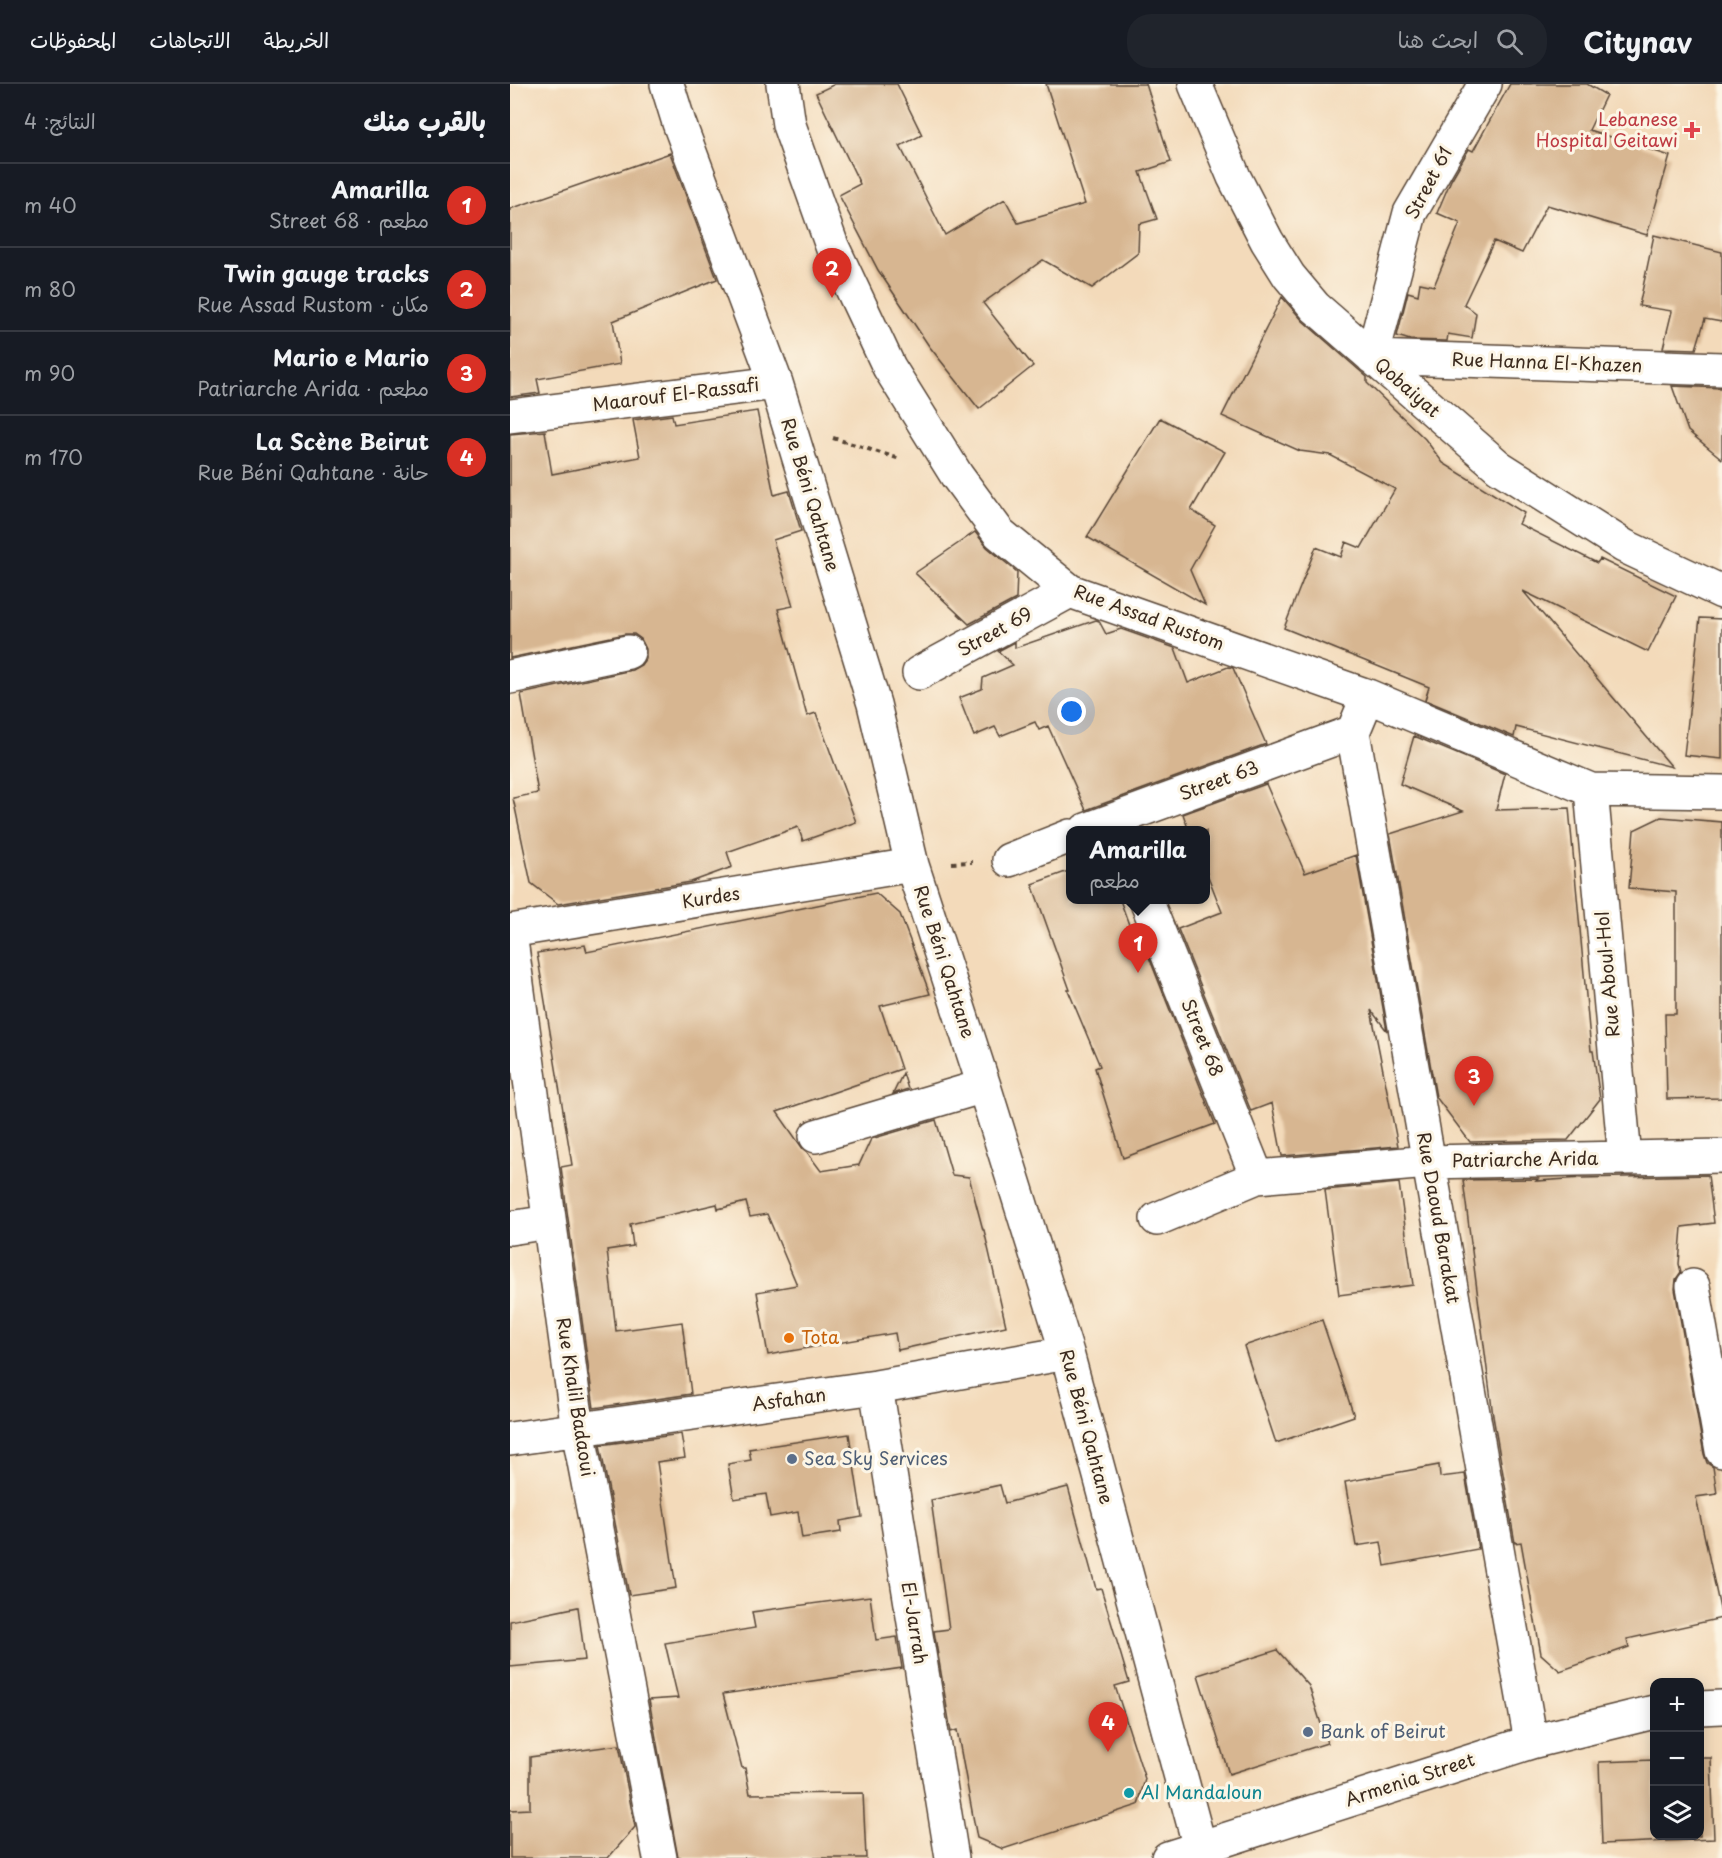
<!DOCTYPE html>
<html lang="ar">
<head>
<meta charset="utf-8">
<style>
	:root { --surface:#171b24; --page:#20242c; --text:#f1f3f6; --muted:#9ea1a6; --line:#363941; --accent:#d93025 }
	body { margin:0; font-family:"Playpen Sans","Playpen Sans Arabic",sans-serif; background:var(--page); color:var(--text); direction:rtl }
	.controls { position:absolute; right:18px; bottom:18px; display:grid; overflow:hidden; border-radius:12px; box-shadow:0 3px 15px #0003 }
	.controls button { width:54px; height:54px; display:grid; place-items:center; padding:0; border:0; border-bottom:2px solid var(--line); background:var(--surface); color:var(--text); font:30px sans-serif }
	.you { position:absolute; left:562px; top:628px; width:21px; height:21px; margin:-15px; border:4px solid #fff; border-radius:50%; background:#1a73e8; box-shadow:0 0 0 9px #1a73e833 }
	.badge { display:grid; place-items:center; width:39px; height:39px; border-radius:50%; background:var(--accent); color:#fff; font-size:20px; font-weight:700 }
	.pin { position:absolute; translate:-50% -50px; filter:drop-shadow(0 2px 3px #0008) }
	.pin::after { content:''; position:absolute; top:32px; width:21px; height:18px; background:inherit; clip-path:polygon(0 0,100% 0,50% 100%) }
	.popup { position:absolute; left:556px; top:742px; width:144px; height:78px; box-sizing:border-box; display:grid; place-content:center; border-radius:12px; background:var(--surface); filter:drop-shadow(0 2px 4px #0005); font-size:20px; white-space:nowrap; color:var(--muted) }
	.popup b { font-size:22px; color:var(--text) }
	.popup::after { content:''; position:absolute; left:50%; top:100%; margin-left:-12px; border:12px solid transparent; border-top-color:var(--surface) }
	.list { margin:0; padding:0; list-style:none }
	h2 { display:flex; justify-content:space-between; align-items:center; height:78px; margin:0; padding:0 24px; font-size:26px }
	h2 small { font-size:20px; font-weight:400; color:var(--muted) }
	.list li { display:grid; grid-template-columns:39px 1fr auto; gap:18px; align-items:center; box-sizing:border-box; height:84px; padding:0 24px; border-top:2px solid var(--line) }
	.list b { display:block; font-size:22px; white-space:nowrap }
	.list p { margin:0; font-size:20px; white-space:nowrap; color:var(--muted) }
	.list em { font-size:20px; font-style:normal; color:var(--muted) }
	.icon { flex:none; width:33px; height:33px; fill:none; stroke:currentColor; stroke-width:2; stroke-linecap:round; stroke-linejoin:round }
	.map { position:relative; flex:none; width:1212px; height:1774px; overflow:hidden; direction:ltr }
	header { display:flex; align-items:center; gap:36px; box-sizing:border-box; height:84px; padding:0 30px; background:var(--surface); border-bottom:2px solid var(--line) }
	header strong { font-size:28px }
	nav { display:flex; gap:33px; margin-inline-start:auto; font-size:21px }
	.search { width:420px; height:54px; background:var(--page); display:flex; align-items:center; gap:15px; box-sizing:border-box; padding:0 21px; border-radius:24px; color:var(--muted); font-size:22px }
	main { display:flex }
	aside { flex:1; background:var(--surface) }
	.map>svg:first-child { display:block }
	.building { fill:#d7b691 }
	.lines { fill:none; stroke-linecap:round; stroke-linejoin:round }
	.minor-casing { stroke:#574435; stroke-width:36 }
	.path { stroke:#574435; stroke-width:4; stroke-dasharray:4.5 4.5; stroke-linecap:butt }
	.minor { stroke:#fff; stroke-width:33 }
	.health-dot { fill:#e0444e; stroke:#fcf5e5; stroke-width:2 }
	.food-dot { fill:#e8710a; stroke:#fcf5e5; stroke-width:2 }
	.service-dot { fill:#5c6f8a; stroke:#fcf5e5; stroke-width:2 }
	.culture-dot { fill:#0f9aa8; stroke:#fcf5e5; stroke-width:2 }
	.labels { text-anchor:middle; stroke-width:6; stroke-linejoin:round; paint-order:stroke }
	.health-label { font-size:18px; fill:#be3a42; stroke:#fcf5e5; text-anchor:end }
	.street-label { font-size:18px; fill:#3b2a1e; stroke:#fcf5e5 }
	.food-label { font-size:18px; fill:#c56008; stroke:#fcf5e5; text-anchor:start }
	.service-label { font-size:18px; fill:#4e5e75; stroke:#fcf5e5; text-anchor:start }
	.culture-label { font-size:18px; fill:#0d838f; stroke:#fcf5e5; text-anchor:start }
</style>
</head>
<body>
<header>
<strong>Citynav</strong>
<div class="search"><svg class="icon" aria-label="search" viewBox="0 0 24 24"><circle cx="10" cy="10" r="6"/><path d="M15 15l6 6"/></svg>ابحث هنا</div>
<nav><a>الخريطة</a><a>الاتجاهات</a><a>المحفوظات</a></nav>
</header>
<main>
<div class="map">
<svg width="1212" height="1774" viewBox="0 0 1212 1774">
	<rect width="100%" height="100%" fill="#fcf5e5"/>
	<filter id="ink" filterUnits="userSpaceOnUse"><feTurbulence type="fractalNoise" baseFrequency=".0167" numOctaves="2"/><feDisplacementMap in="SourceGraphic" scale="12" xChannelSelector="R" yChannelSelector="G"/><feConvolveMatrix kernelMatrix="1 2 1 2 8 2 1 2 1" color-interpolation-filters="sRGB"/></filter>
	<filter id="wash" filterUnits="userSpaceOnUse"><feTurbulence type="fractalNoise" baseFrequency=".008" numOctaves="4" result="noise"/><feDisplacementMap in="SourceGraphic" scale="24" xChannelSelector="R" yChannelSelector="G"/><feGaussianBlur stdDeviation="1.35" result="paint"/><feColorMatrix in="noise" values="0 0 0 0 0 0 0 0 0 0 0 0 0 0 0 0 0 1.4 0 .05"/><feComposite in="paint" operator="in"/></filter>
	<g filter="url(#wash)">
		<rect width="100%" height="100%" fill="#f3daba"/>
		<g id="blocks">
			<path class="building" d="M 325,0 L 387,0 L 412,51 L 390,62 L 435,151 L 495,115 L 508,139 L 575,120 L 536,0 L 636,0 L 661,78 L 630,88 L 647,135 L 629,140 L 628,169 L 582,204 L 533,176 L 473,219 L 523,282 L 469,325 L 419,262 L 368,186 L 329,111 L 350,100 L 306,9 Z
				M 1000,0 L 1077,0 L 1096,11 L 1079,46 L 1160,72 L 1137,151 L 1037,121 L 1012,169 L 984,157 L 954,220 L 966,229 L 962,254 L 938,250 L 937,257 L 900,256 L 887,252 L 898,208 L 908,211 L 910,199 L 924,202 L 950,139 L 927,129 L 941,96 L 959,65 L 963,67 Z
				M 160,69 L 207,195 L 103,237 L 110,280 L 27,295 L 30,309 L 0,313 L 0,125 Z
				M 1144,151 L 1212,168 L 1212,238 L 1195,235 L 1186,265 L 1153,264 L 1162,227 L 1129,222 Z
				M 772,213 L 793,237 L 857,293 L 857,299 L 915,355 L 933,379 L 1014,429 L 1009,440 L 1087,479 L 1090,475 L 1166,512 L 1138,568 L 1013,507 L 1162,683 L 1006,643 L 1004,653 L 915,616 L 919,603 L 774,544 L 806,463 L 831,473 L 836,458 L 851,464 L 885,405 L 820,371 L 790,367 L 712,332 Z
				M 1162,302 L 1212,304 L 1212,375 L 1178,347 Z
				M 247,327 L 264,411 L 279,407 L 291,447 L 263,456 L 283,522 L 268,525 L 297,632 L 306,629 L 346,738 L 293,757 L 288,743 L 217,768 L 222,783 L 181,798 L 48,820 L 21,799 L 3,714 L 28,709 L 11,610 L 122,586 L 131,581 L 136,574 L 136,565 L 131,555 L 124,550 L 115,550 L 0,574 L 0,350 L 35,347 L 42,390 L 130,373 L 123,336 L 162,331 L 164,340 Z
				M 650,334 L 715,368 L 681,426 L 705,441 L 680,486 L 695,521 L 577,453 Z
				M 465,448 L 477,463 L 507,488 L 506,515 L 459,540 L 405,489 Z
				M 1190,534 L 1212,535 L 1212,675 L 1174,671 Z
				M 586,536 L 589,537 L 596,550 L 611,545 L 665,564 L 678,599 L 718,583 L 723,584 L 756,660 L 576,726 L 538,642 L 529,646 L 525,638 L 490,652 L 485,643 L 464,652 L 449,614 L 472,605 L 473,594 L 503,581 L 488,567 L 505,558 L 505,564 Z
				M 904,652 L 995,690 L 986,726 L 1059,724 L 1081,967 L 1083,967 L 1090,1015 L 1058,1056 L 960,1058 L 926,1013 L 880,750 L 953,727 L 890,700 Z
				M 756,700 L 795,789 L 846,771 L 877,947 L 861,926 L 888,1062 L 772,1072 L 762,1019 L 741,1027 L 668,845 L 712,828 L 696,787 L 696,747 L 679,747 L 673,730 Z
				M 1151,733 L 1212,738 L 1212,1014 L 1157,1015 L 1155,930 L 1166,930 L 1166,808 L 1119,804 L 1124,746 Z
				M 561,786 L 561,816 L 610,816 L 626,860 L 633,858 L 705,1040 L 613,1074 L 585,984 L 590,982 L 558,906 L 560,906 L 522,800 Z
				M 366,809 L 390,830 L 420,910 L 370,922 L 391,985 L 267,1028 L 293,1065 L 297,1068 L 311,1087 L 349,1081 L 361,1055 L 426,1036 L 442,1091 L 459,1093 L 473,1146 L 474,1146 L 496,1242 L 388,1266 L 385,1249 L 258,1271 L 247,1208 L 287,1201 L 257,1130 L 240,1133 L 236,1118 L 208,1125 L 207,1120 L 120,1140 L 123,1162 L 97,1166 L 106,1247 L 172,1238 L 181,1310 L 84,1324 L 51,1083 L 62,1081 L 27,869 L 75,861 L 77,868 Z
				M 393,989 L 398,1005 L 383,1010 Z
				M 1198,1091 L 1204,1139 L 1172,1143 L 1169,1180 L 1171,1188 L 1166,1195 L 1165,1205 L 1194,1370 L 1197,1379 L 1203,1383 L 1207,1410 L 1186,1413 L 1212,1534 L 1117,1555 L 1119,1563 L 1050,1587 L 1031,1570 L 1011,1458 L 1005,1459 L 983,1332 L 953,1096 L 1028,1095 L 1026,1097 L 1073,1094 Z
				M 889,1099 L 903,1201 L 829,1211 L 815,1106 Z
				M 812,1236 L 844,1332 L 766,1359 L 734,1262 Z
				M 171,1350 L 175,1374 L 147,1378 L 166,1504 L 119,1511 L 90,1361 Z
				M 339,1350 L 352,1433 L 330,1437 L 331,1448 L 292,1454 L 288,1428 L 260,1433 L 256,1410 L 224,1415 L 218,1380 L 241,1376 L 239,1365 Z
				M 929,1381 L 930,1393 L 955,1390 L 968,1465 L 875,1482 L 871,1458 L 846,1462 L 835,1398 Z
				M 490,1401 L 495,1419 L 558,1403 L 586,1505 L 591,1504 L 619,1598 L 605,1602 L 635,1695 L 628,1721 L 493,1765 L 467,1754 L 447,1646 L 441,1648 L 424,1547 L 439,1545 L 421,1416 Z
				M 360,1512 L 366,1556 L 387,1553 L 392,1584 L 213,1610 L 232,1684 L 235,1684 L 240,1710 L 353,1709 L 356,1774 L 168,1774 L 139,1616 L 168,1614 L 155,1559 L 245,1544 L 242,1528 Z
				M 68,1523 L 75,1576 L 0,1583 L 0,1537 Z
				M 767,1566 L 799,1602 L 817,1659 L 719,1690 L 688,1591 Z
				M 109,1661 L 125,1743 L 98,1774 L 0,1774 L 0,1726 L 20,1725 L 20,1673 Z
				M 1190,1674 L 1201,1674 L 1204,1755 L 1092,1760 L 1089,1678 L 1144,1676 L 1144,1752 L 1190,1752 Z"/>
		</g>
	</g>
	<g filter="url(#ink)">
		<use href="#blocks" fill-opacity="0" stroke="#574435" stroke-width="1.5"/>
		<g class="lines">
			<defs>
				<path id="minor" d="M 157,0 L 169,39 L 266,299 L 364,620 L 402,781 L 474,1002 L 557,1269 L 690,1764 L 694,1774
					M 273,0 L 279,41 L 322,162 L 379,283 L 447,392 L 489,449 L 560,507 L 858,612 L 1081,706 L 1212,708
					M 685,0 L 724,93 L 757,157 L 779,192 L 805,223 L 989,383 L 1114,462 L 1212,508
					M 975,0 L 900,129 L 862,273 L 1212,285
					M 0,332 L 266,299
					M 409,589 L 560,507
					M 0,593 L 118,568
					M 858,612 L 843,648 L 1021,1658
					M 1081,706 L 1115,1074
					M 576,746 L 843,648
					M 499,776 L 560,752
					M 636,816 L 747,1093
					M 0,847 L 402,781
					M 0,849 L 68,1346 L 150,1774
					M 306,1052 L 474,1002
					M 647,1135 L 747,1093 L 918,1078 L 1212,1072
					M 0,1144 L 39,1138
					M 1183,1202 L 1212,1367
					M 366,1303 L 442,1774
					M 0,1355 L 366,1303 L 557,1269
					M 1190,1624 L 1212,1623
					M 658,1774 L 1021,1658 L 1144,1628"/>
			</defs>
			<use href="#minor" class="minor-casing"/>
			<path class="path" d="M 323,354 L 390,375
				M 442,779 L 462,778"/>
			<use href="#minor" class="minor"/>
		</g>
	</g>
	<path class="health-dot" d="M1179 37h6v6h6v6h-6v6h-6v-6h-6v-6h6z"/>
	<circle class="food-dot" cx="279" cy="1254" r="6"/>
	<g class="service-dot">
		<circle cx="282" cy="1375" r="6"/>
		<circle cx="798" cy="1648" r="6"/>
	</g>
	<circle class="culture-dot" cx="619" cy="1709" r="6"/>
	<g class="labels">
		<g class="health-label">
			<text x="1168" y="42">Lebanese<tspan x="1168" dy="21">Hospital Geitawi</tspan></text>
		</g>
		<g class="street-label">
			<text transform="translate(919 99) rotate(-62)" y="6">Street 61</text>
			<text transform="translate(1037 279) rotate(2)" y="6">Rue Hanna El-Khazen</text>
			<text transform="translate(897 304) rotate(41)" y="6">Qobaiyat</text>
			<text transform="translate(166 311) rotate(-7)" y="6">Maarouf El-Rassafi</text>
			<text transform="translate(300 411) rotate(73)" y="6">Rue Béni Qahtane</text>
			<text transform="translate(639 534) rotate(20)" y="6">Rue Assad Rustom</text>
			<text transform="translate(485 548) rotate(-29)" y="6">Street 69</text>
			<text transform="translate(709 697) rotate(-20)" y="6">Street 63</text>
			<text transform="translate(201 814) rotate(-9)" y="6">Kurdes</text>
			<text transform="translate(434 878) rotate(72)" y="6">Rue Béni Qahtane</text>
			<text transform="translate(1098 890) rotate(-95)" y="6">Rue Aboul-Hol</text>
			<text transform="translate(692 954) rotate(68)" y="6">Street 68</text>
			<text transform="translate(1015 1076) rotate(-1)" y="6">Patriarche Arida</text>
			<text transform="translate(928 1134) rotate(80)" y="6">Rue Daoud Barakat</text>
			<text transform="translate(65 1313) rotate(81)" y="6">Rue Khalil Badaoui</text>
			<text transform="translate(279 1316) rotate(-8)" y="6">Asfahan</text>
			<text transform="translate(576 1343) rotate(75)" y="6">Rue Béni Qahtane</text>
			<text transform="translate(404 1539) rotate(81)" y="6">El-Jarrah</text>
			<text transform="translate(900 1696) rotate(-18)" y="6">Armenia Street</text>
		</g>
		<g class="food-label">
			<text x="291" y="1260">Tota</text>
		</g>
		<g class="service-label">
			<text x="294" y="1381">Sea Sky Services</text>
			<text x="810" y="1654">Bank of Beirut</text>
		</g>
		<g class="culture-label">
			<text x="631" y="1715">Al Mandaloun</text>
		</g>
	</g>
</svg>
<div class="controls">
<button>+</button>
<button>−</button>
<button><svg class="icon" aria-label="layers" viewBox="0 0 24 24"><path d="M12 4l9 5-9 5-9-5zM3 14l9 5 9-5"/></svg></button>
</div>
<div class="you"></div>
<div class="pin badge" style="left:628px;top:889px">1</div>
<div class="popup"><b>Amarilla</b>مطعم</div>
<div class="pin badge" style="left:322px;top:214px">2</div>
<div class="pin badge" style="left:964px;top:1022px">3</div>
<div class="pin badge" style="left:598px;top:1668px">4</div>
</div>
<aside>
<h2>بالقرب منك<small>النتائج: 4</small></h2>
<ul class="list">
<li><span class="badge">1</span><div><b>Amarilla</b><p>مطعم · Street 68</p></div><em>40 m</em></li>
<li><span class="badge">2</span><div><b>Twin gauge tracks</b><p>مكان · Rue Assad Rustom</p></div><em>80 m</em></li>
<li><span class="badge">3</span><div><b>Mario e Mario</b><p>مطعم · Patriarche Arida</p></div><em>90 m</em></li>
<li><span class="badge">4</span><div><b>La Scène Beirut</b><p>حانة · Rue Béni Qahtane</p></div><em>170 m</em></li>
</ul>
</aside>
</main>
</body>
</html>
